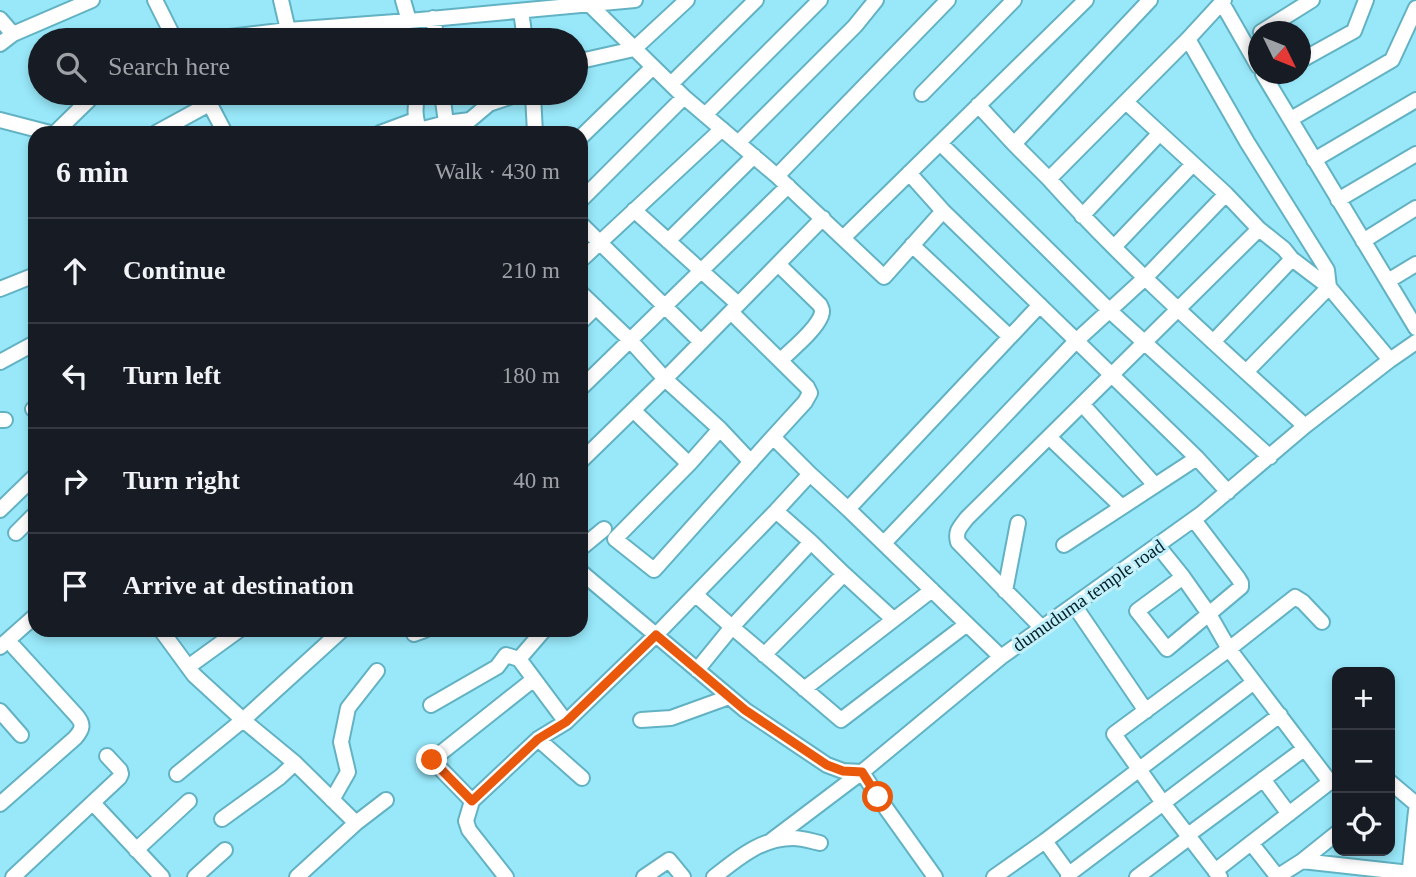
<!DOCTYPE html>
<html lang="en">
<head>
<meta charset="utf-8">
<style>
	:root { --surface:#171b24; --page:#20242c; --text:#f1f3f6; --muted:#9ea1a6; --line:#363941 }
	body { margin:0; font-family:Georgia,serif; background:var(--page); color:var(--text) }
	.controls { position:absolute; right:21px; bottom:21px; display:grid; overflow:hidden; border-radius:14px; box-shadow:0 4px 10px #0003 }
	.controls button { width:63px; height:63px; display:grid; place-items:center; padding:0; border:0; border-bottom:2px solid var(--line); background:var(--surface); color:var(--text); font:35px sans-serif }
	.compass { position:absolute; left:1248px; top:21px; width:63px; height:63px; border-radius:50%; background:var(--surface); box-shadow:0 4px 10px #0003; rotate:133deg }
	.stop { position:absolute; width:21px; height:21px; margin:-16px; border:5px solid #ea580c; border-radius:50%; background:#fff }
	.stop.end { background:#ea580c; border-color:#fff; box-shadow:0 2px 7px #0008 }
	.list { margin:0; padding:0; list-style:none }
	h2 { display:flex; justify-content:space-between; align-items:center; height:91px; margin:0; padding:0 28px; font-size:30px }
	h2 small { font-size:23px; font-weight:400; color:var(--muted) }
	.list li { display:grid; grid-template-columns:46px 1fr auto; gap:21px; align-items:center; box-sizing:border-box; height:105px; padding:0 28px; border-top:2px solid var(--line) }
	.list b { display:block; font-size:26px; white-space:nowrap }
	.list em { font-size:23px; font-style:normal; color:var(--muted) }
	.icon { flex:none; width:38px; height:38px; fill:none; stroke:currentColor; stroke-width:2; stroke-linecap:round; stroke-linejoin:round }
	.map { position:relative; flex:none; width:1416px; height:877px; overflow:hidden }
	.search { position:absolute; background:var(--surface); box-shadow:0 4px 10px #0003; left:28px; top:28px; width:560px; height:77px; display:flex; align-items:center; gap:18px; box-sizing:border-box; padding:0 24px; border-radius:38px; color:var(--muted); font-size:26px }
	.panel { position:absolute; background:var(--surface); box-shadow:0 4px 10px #0003; left:28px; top:126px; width:560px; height:511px; border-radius:21px }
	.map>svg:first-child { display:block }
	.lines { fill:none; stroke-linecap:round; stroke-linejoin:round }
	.minor-casing { stroke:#62b2c3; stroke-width:18 }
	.minor { stroke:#fff; stroke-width:14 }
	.route { stroke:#ea580c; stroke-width:9 }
	.labels { text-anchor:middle; stroke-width:6; stroke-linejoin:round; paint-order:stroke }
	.street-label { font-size:19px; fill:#001f26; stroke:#c2f0fb }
</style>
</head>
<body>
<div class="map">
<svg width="1416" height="877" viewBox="0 0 1416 877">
	<rect width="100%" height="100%" fill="#98e8fa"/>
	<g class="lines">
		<defs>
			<path id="minor" d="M 155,0 L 175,40
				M 281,0 L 288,30
				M 403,0 L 409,21
				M 1224,0 L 1188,39 L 1247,142 L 1327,270 L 1329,287 L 1246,372
				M 1222,3 L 1258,66
				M 589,4 L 684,97 L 777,176 L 884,277 L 943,211 L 1197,458 L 1228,492
				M 521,11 L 525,40
				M 433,18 L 437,40
				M 0,19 L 13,34
				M 1261,32 L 1312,0
				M 1188,39 L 1049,179 C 1128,267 1218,346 1305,426
				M 204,40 L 288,30 L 409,21 L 635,0
				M 0,44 L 13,34 L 92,0
				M 1300,61 L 1354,31 L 1366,0
				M 576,62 L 634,49 L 687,0
				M 1263,74 L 1416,328
				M 671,84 L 756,0
				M 204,93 L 225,133
				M 418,93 C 414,108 415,118 420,133
				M 442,93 L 446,123
				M 523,93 L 533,95 L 535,133
				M 922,94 L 1014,0
				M 1126,102 L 1226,194 L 1259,229 L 1284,249 L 1292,259 L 1329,287 L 1390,360
				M 978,105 L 1014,144 L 1150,0
				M 705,115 L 820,0
				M 1291,119 L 1392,60 L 1416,8
				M 0,120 L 50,133
				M 419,130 L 446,123 L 470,120 L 489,104 L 521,93
				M 55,133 L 96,93
				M 156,133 L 209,104
				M 380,133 L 415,120
				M 581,137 L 653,67
				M 738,143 L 855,26 L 876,0
				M 940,143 L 1110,311 L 1270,457
				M 1014,144 L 1049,179
				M 1314,160 L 1416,100
				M 909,173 L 943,211
				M 777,176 L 948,0
				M 581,200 L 684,97
				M 1338,200 L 1416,154
				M 634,210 L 738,304
				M 1082,216 L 1159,134
				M 581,224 L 701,342
				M 843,238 L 1086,0
				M 668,241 L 754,156
				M 1363,241 L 1416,208
				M 912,245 L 1010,337
				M 1114,247 L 1193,164
				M 581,260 L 722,129
				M 778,264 L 820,305 C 822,310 823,310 821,316 C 815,331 792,349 781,360
				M 1388,281 L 1416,264
				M 0,289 L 35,275
				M 581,293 L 630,340 L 665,379 L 720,429 L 689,464
				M 731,312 L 807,387 L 810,393 L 805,402 L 773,437
				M 581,322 L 596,307
				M 1213,342 L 1292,259
				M 0,362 L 35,343
				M 581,388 L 788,186
				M 1082,404 L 1155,485
				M 33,409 L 35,408
				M 633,410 L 689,464 L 615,539 L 654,570 L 773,437 L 810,474 L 776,511
				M 0,420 L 5,420
				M 720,429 L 751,462
				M 1049,437 L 1122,507
				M 581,461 L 665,379 L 823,218
				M 810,474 L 848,509
				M 0,510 L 35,476
				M 16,533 L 35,514
				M 884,543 L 1076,341 L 1146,277 L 1226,194
				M 1064,545 L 1197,458
				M 1158,546 L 1183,577 L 1209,614 L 1229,649 L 1330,782 L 1337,778
				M 581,548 L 604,529
				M 581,572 L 745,710 L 827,765 L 843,771 L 862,772
				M 1183,577 L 1137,611 L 1167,649 L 1241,587 L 1241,583 L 1238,578 L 1194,520
				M 1005,591 L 1018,523
				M 696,595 L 732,627 L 811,542 L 844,574
				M 1074,605 L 1146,711
				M 1042,628 L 958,542 C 955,531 960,527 967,518 L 1259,229
				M 161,630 L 194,675 L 243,720 L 342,630
				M 414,634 L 425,630
				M 0,647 L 35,616
				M 764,655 L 844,574 L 893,619
				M 1001,657 L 848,509 L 1040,305
				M 519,659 L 566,722 L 656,635 L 776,511 L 811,542
				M 188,667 L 239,630
				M 697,670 L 732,627 L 841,720 L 967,624
				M 804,689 L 932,590
				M 431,705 L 497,667 L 506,655 L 519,659 L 544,630
				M 0,711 L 21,735
				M 641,720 L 671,718 L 729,697
				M 538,739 L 582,778
				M 177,774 L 243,720 L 295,763 L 356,823
				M 1263,779 L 1289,814
				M 1390,782 L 1416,804
				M 332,800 L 348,772 L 341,742 L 348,708 L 377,671
				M 472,801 L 432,760 L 534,679
				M 93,803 L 162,877
				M 0,804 L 75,738 C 83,729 84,724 76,715 L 14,647
				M 222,819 L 280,777 L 295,763
				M 1188,835 L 1304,749
				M 772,840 L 862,772
				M 1045,841 L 1069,874 L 1068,877
				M 1251,843 L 1330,782
				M 136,850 L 189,801
				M 1302,861 L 1337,833
				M 1215,871 L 1251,843 L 1277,876
				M 1069,874 L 1280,715
				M 13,877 L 119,778 L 121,774 L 120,770 L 107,756
				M 195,877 L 225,850
				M 297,877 L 356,823 L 386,800
				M 506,877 L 469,830 L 466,821 L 472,801 L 538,739 L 566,722
				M 644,877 L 669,860 L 683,877
				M 714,877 C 738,858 761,838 793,838 C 802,838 811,841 820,843
				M 935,877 L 878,797 L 862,772 L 1001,657 L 1201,514 L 1305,426 L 1390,360 L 1416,342
				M 994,877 L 1045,841 L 1254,682
				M 1137,877 L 1190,837
				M 1220,877 L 1163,803 L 1114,734 L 1229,649 L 1295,597 L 1303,602 L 1322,622
				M 1277,877 L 1302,861 L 1410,873
				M 1409,877 L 1416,811"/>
		</defs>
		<use href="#minor" class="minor-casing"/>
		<use href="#minor" class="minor"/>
	</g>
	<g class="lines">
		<path class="route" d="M 432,760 L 472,801 L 538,739 L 566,722 L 656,635 L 745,710 L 827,765 L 843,771 L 862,772 L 878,797"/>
	</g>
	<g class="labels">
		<g class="street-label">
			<text transform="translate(1088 595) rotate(-35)" y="7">dumuduma temple road</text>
		</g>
	</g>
</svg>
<div class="controls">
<button>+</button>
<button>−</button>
<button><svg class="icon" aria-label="locate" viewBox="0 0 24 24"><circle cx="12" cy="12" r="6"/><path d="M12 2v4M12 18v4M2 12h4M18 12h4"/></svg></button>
</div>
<svg class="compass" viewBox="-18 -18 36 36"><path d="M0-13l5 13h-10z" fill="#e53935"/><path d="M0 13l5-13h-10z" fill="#9ea1a6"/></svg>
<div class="stop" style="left:878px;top:797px"></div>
<div class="stop end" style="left:432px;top:760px"></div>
<div class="search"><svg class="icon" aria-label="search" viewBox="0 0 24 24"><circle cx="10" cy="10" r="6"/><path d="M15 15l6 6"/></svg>Search here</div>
<section class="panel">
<h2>6 min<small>Walk · 430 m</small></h2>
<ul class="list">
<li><svg class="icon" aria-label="ahead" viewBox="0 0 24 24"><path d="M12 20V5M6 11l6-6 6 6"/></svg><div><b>Continue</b></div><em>210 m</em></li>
<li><svg class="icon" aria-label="left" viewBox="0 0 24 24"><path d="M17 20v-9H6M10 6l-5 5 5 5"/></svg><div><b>Turn left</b></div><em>180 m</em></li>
<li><svg class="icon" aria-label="right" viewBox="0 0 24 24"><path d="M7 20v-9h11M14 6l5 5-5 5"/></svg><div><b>Turn right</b></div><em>40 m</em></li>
<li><svg class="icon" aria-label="arrive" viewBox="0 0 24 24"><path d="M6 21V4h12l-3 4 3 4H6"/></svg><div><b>Arrive at destination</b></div></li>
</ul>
</section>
</div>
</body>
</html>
